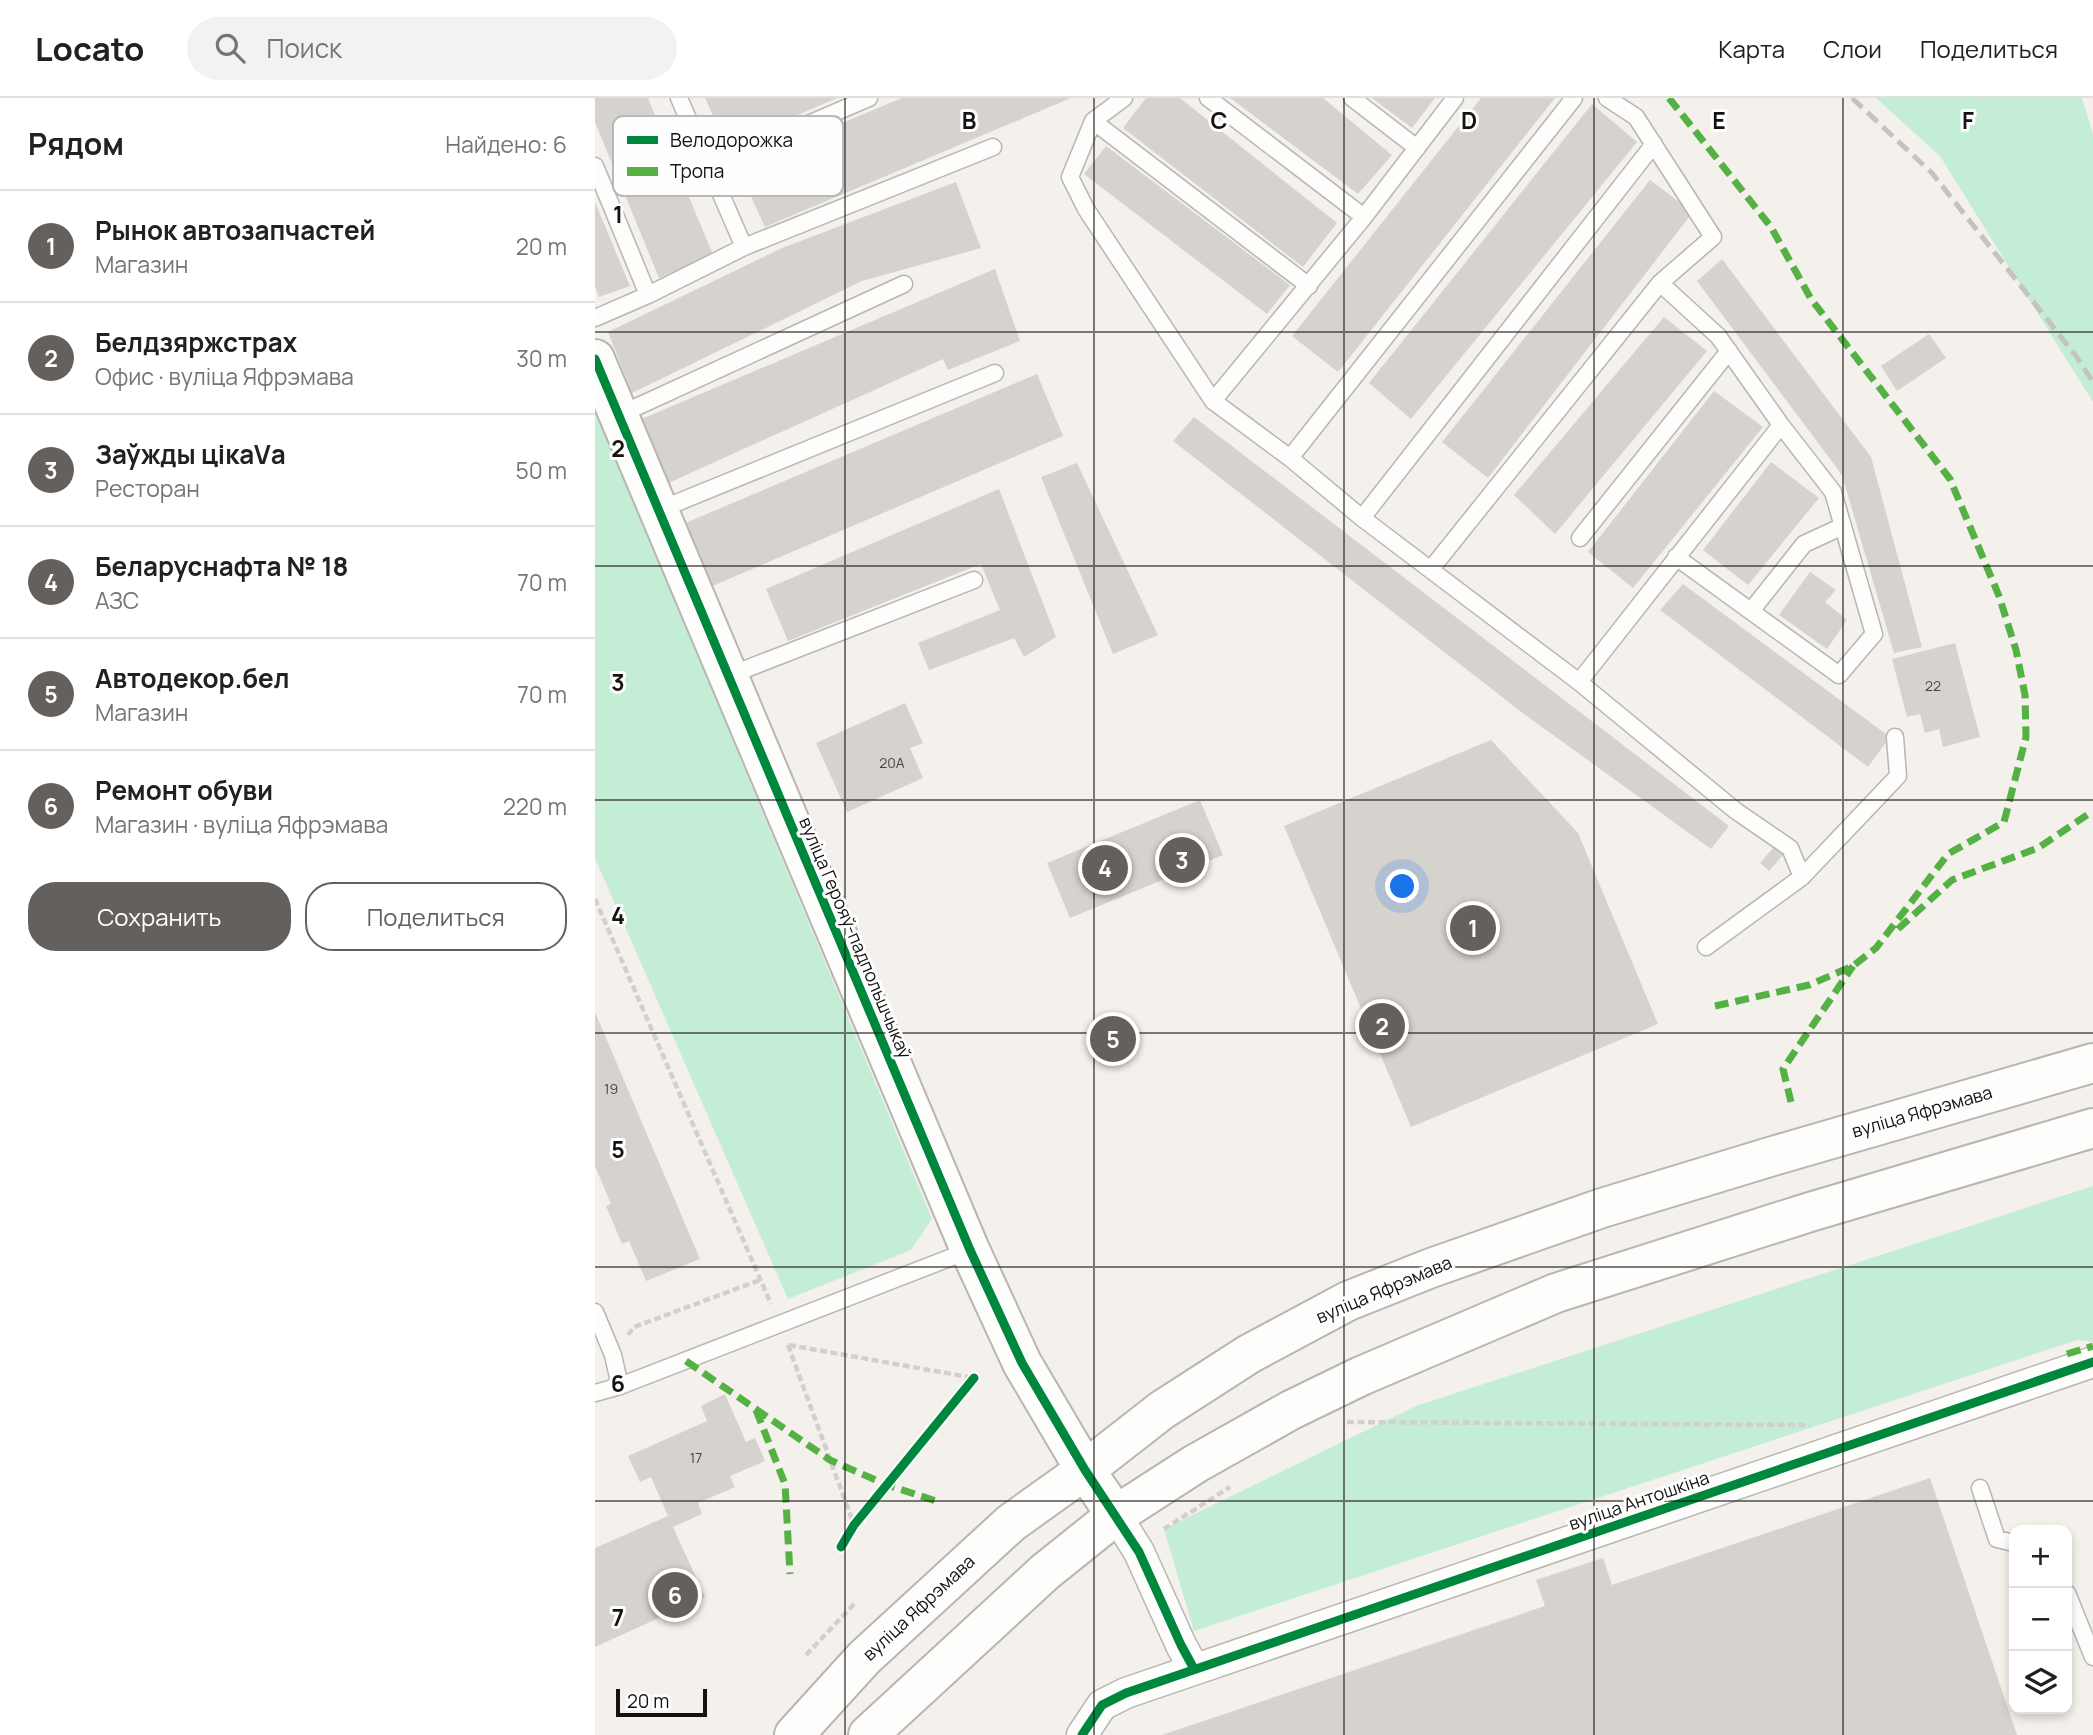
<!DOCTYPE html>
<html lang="ru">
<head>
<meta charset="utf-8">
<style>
	:root { --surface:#fff; --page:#f2f2f2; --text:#202124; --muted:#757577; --line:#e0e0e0; --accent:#63605e }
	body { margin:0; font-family:Manrope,sans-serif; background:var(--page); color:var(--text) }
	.controls { position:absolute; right:21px; bottom:21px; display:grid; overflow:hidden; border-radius:14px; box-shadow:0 4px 10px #0003 }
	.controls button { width:63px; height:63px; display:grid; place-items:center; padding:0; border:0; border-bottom:2px solid var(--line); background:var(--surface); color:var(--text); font:35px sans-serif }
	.scale { position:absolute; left:21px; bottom:18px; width:91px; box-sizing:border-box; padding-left:7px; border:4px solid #151311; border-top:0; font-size:19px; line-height:24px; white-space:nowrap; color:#151311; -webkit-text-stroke:5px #fefefe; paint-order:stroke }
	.you { position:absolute; left:808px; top:789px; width:24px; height:24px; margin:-18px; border:5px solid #fff; border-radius:50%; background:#1a73e8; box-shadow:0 0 0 10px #1a73e833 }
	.badge { display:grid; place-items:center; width:46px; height:46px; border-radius:50%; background:var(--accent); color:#fff; font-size:23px; font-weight:700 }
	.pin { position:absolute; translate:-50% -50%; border:4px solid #fff; box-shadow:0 2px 7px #0006 }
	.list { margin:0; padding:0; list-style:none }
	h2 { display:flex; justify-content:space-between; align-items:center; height:91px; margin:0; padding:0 28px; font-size:30px }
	h2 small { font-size:23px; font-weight:400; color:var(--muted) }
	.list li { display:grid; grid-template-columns:46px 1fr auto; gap:21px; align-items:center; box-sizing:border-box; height:112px; padding:0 28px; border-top:2px solid var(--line) }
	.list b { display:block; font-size:26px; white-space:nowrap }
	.list p { margin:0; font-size:23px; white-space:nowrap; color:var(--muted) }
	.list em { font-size:23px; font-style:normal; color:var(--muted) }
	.actions { display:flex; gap:14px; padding:21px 28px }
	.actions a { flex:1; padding:16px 0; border:2px solid var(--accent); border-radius:28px; text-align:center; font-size:24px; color:var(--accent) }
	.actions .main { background:var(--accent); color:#fff }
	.icon { flex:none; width:38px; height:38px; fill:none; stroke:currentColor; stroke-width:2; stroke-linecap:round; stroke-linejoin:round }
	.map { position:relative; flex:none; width:1498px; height:1637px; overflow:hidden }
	header { display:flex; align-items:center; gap:42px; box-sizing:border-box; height:98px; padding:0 35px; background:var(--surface); border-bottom:2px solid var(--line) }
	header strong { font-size:33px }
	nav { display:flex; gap:38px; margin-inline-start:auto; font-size:24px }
	.search { width:490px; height:63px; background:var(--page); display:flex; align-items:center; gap:18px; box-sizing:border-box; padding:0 24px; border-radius:38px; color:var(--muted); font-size:26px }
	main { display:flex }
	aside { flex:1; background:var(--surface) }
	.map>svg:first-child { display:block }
	.green { fill:#c4edd5 }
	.building { fill:#d6d3cf }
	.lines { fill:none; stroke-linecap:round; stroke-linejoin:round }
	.service-casing { stroke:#b8b5b2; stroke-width:19 }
	.minor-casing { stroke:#b8b5b2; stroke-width:33 }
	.tertiary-casing { stroke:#b8b5b2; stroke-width:42 }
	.primary-casing { stroke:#b8b5b2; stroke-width:42 }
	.path { stroke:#d1d0ce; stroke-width:4.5; stroke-dasharray:7 3.5; stroke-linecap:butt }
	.service { stroke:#fdfdfc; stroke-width:16 }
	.minor { stroke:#fdfdfc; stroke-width:30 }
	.tertiary { stroke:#fdfdfc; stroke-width:38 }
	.primary { stroke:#fdfdfc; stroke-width:38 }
	.rail { stroke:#c4c3c2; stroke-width:5; stroke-dasharray:14 7; stroke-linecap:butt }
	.quiet { stroke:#55b144; stroke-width:7; stroke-dasharray:14 7; stroke-linecap:butt }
	.cycleway-casing { stroke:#fefefe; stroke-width:13 }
	.cycleway { stroke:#00873e; stroke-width:9 }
	.grid { fill:none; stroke:#151311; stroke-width:2; stroke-opacity:0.55 }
	.labels { text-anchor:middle; stroke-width:6; stroke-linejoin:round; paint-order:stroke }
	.number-label { font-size:14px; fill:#454340 }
	.street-label { font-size:18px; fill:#151311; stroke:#fefefe }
	.key { fill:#fefefe; stroke:#b8b8b7; stroke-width:2 }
	.key-label { font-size:19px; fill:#151311 }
	.grid-label { font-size:23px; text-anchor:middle; font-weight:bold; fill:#151311; stroke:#fefefe; stroke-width:6; stroke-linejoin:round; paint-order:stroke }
</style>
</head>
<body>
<header>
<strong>Locato</strong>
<div class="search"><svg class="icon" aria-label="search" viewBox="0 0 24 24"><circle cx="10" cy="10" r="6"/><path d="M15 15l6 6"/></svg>Поиск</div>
<nav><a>Карта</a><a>Слои</a><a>Поделиться</a></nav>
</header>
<main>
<aside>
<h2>Рядом<small>Найдено: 6</small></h2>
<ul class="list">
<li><span class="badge">1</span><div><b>Рынок автозапчастей</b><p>Магазин</p></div><em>20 m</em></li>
<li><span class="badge">2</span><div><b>Белдзяржстрах</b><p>Офис · вуліца Яфрэмава</p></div><em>30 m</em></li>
<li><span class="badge">3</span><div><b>Заўжды цікаVа</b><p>Ресторан</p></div><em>50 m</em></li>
<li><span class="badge">4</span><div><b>Беларуснафта № 18</b><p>АЗС</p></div><em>70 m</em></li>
<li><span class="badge">5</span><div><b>Автодекор.бел</b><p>Магазин</p></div><em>70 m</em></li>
<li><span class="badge">6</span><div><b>Ремонт обуви</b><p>Магазин · вуліца Яфрэмава</p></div><em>220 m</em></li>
</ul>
<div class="actions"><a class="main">Сохранить</a><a>Поделиться</a></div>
</aside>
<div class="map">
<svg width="1498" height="1637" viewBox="0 0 1498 1637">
	<rect width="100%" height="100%" fill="#f4f0ec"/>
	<path class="green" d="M 1281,0 L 1487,0 L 1498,36 L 1498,304 L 1345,58 Z
		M 0,312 L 337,1121 L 316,1152 L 193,1201 L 0,760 Z
		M 1498,1088 L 1498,1244 L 1482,1242 L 599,1533 L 569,1431 L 821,1308 Z"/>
	<path class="building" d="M 0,0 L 53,0 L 118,157 L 64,180 L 0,24 Z
		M 110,0 L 242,0 L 163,34 L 168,58 L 307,0 L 476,0 L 170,129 Z
		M 551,0 L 585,0 L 742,125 L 708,169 L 528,30 Z
		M 635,0 L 728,0 L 797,57 L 763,96 Z
		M 777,0 L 840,0 L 817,30 Z
		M 886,0 L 960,0 L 743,274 L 697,238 Z
		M 997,6 L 1042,44 L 816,321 L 774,285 Z
		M 511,48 L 695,187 L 672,216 L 489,76 Z
		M 1055,82 L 1098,114 L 893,380 L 847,344 Z
		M 361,84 L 386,150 L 267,183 L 37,295 L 13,234 L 187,150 Z
		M 0,104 L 35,188 L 4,199 L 0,188 Z
		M 1127,161 L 1276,359 L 1327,549 L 1299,555 L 1247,377 L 1102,183 Z
		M 400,171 L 425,243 L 353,272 L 348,261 L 69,387 L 42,323 Z
		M 1069,219 L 1112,253 L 960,436 L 919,397 Z
		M 1334,236 L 1351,260 L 1302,293 L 1286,268 Z
		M 442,276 L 468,338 L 115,489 L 88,426 Z
		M 1119,293 L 1168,329 L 1038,490 L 993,454 Z
		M 599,319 L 1134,728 L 1116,751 L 929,616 L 578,343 Z
		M 1176,364 L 1224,400 L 1153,487 L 1108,452 Z
		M 482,365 L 563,537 L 518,556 L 446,379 Z
		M 404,391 L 461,539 L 429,559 L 419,540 L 334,572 L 323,545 L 405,512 L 386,466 L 193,543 L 171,491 Z
		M 1215,474 L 1241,492 L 1230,504 L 1252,522 L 1232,551 L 1184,517 Z
		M 1088,486 L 1295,639 L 1273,669 L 1065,512 Z
		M 1360,545 L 1385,639 L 1348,649 L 1344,631 L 1330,635 L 1325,616 L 1312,619 L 1297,561 Z
		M 310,605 L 328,645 L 315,650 L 328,680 L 252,714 L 221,645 Z
		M 896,642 L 983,735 L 1063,926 L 816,1029 L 689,728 Z
		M 605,702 L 628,757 L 475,820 L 452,765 Z
		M 1180,748 L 1189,756 L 1174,773 L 1165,765 Z
		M 0,914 L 105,1161 L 51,1183 L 34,1143 L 27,1146 L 11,1108 L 16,1106 L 0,1068 Z
		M 130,1296 L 151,1344 L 160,1340 L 170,1363 L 135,1378 L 140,1389 L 103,1405 L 107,1416 L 78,1429 L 110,1499 L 0,1549 L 0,1450 L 73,1418 L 56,1379 L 45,1384 L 33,1358 L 112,1323 L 106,1308 Z
		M 1335,1380 L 1422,1637 L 567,1637 L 950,1508 L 941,1482 L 1008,1460 L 1017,1487 Z"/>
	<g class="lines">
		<defs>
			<path id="service" d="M 84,0 L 149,149
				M 529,0 L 498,23 L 475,79 L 491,111 L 618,303 L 695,360 L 767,420 L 984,584 L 1141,713 L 1195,750 L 1207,779
				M 613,0 L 769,119
				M 757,0 L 822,50
				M 498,23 L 714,188
				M 176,42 L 274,0
				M 0,68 L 53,197
				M 1065,185 L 1123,238 L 1186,327 L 1238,394 L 1279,536 L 1244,577 L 1081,459
				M 0,220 L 53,197 L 149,149 L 398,49
				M 618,303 L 769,119 L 860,0
				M 24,317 L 309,186
				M 695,360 L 979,0
				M 64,412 L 400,275
				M 767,420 L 1059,46
				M 985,440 L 1134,253
				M 836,471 L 1065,185 L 1118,139 L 1041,19 L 1012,0
				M 1156,513 L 1209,446 L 1248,428
				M 133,578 L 379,482
				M 984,584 L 1186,327
				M 1111,849 L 1207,779 L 1303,678 L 1300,639
				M 0,1214 L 18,1257 L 25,1288
				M 0,1295 L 25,1288 L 375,1152
				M 1385,1390 L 1402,1441 L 1419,1445
				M 1472,1495 L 1498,1559"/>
			<path id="minor" d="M 521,1417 L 544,1454 L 586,1547 L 599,1571
				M 487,1637 L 507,1607 L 531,1595 L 1498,1264"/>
			<path id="tertiary" d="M 0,261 L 375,1152 L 427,1265 L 490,1372 L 521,1417"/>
			<path id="primary" d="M 199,1637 L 269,1560 L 416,1425 L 490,1372 L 567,1312 L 654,1256 L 753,1203 L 836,1170 L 1007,1110 L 1178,1058 L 1498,965
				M 273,1637 L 450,1474 L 521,1417 L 600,1366 L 696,1312 L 766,1278 L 961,1195 L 1215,1114 L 1498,1030"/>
		</defs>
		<use href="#service" class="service-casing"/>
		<use href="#minor" class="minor-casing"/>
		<use href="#tertiary" class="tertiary-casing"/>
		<use href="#primary" class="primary-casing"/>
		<path class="path" d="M 0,801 L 176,1206
			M 33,1237 L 39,1229 L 165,1182
			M 193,1247 L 259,1427
			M 194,1247 L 379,1280 L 259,1427 L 246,1449
			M 752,1324 L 1215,1327
			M 569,1431 L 635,1389
			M 211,1557 L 260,1505"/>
		<use href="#service" class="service"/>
		<use href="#minor" class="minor"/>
		<use href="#tertiary" class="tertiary"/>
		<use href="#primary" class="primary"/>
		<path class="rail" d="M 1257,0 L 1337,75 L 1481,258 L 1498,284"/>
		<path class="quiet" d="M 1074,0 L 1176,129 L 1216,201 L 1355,381 L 1404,498 L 1421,552 L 1430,597 L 1431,639 L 1409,724 L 1353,756 L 1281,850 L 1258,868 L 1214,887 L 1120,908
			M 1303,831 L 1357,782 L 1443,750 L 1498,713
			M 1196,1004 L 1188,971 L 1258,868
			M 1472,1256 L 1498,1248
			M 91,1263 L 235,1362 L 292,1387 L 341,1403
			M 161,1312 L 190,1386 L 195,1476"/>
		<defs>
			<path id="cycleway" d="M 0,261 L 375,1152 L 427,1265 L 490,1372 L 544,1454 L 586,1547 L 599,1571
				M 246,1449 L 259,1427 L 379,1280
				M 487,1637 L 507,1607 L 531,1595 L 1498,1264"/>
		</defs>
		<use href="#cycleway" class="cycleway-casing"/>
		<use href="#cycleway" class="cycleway"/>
	</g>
	<path class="grid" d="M 250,0 L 250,1637M 499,0 L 499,1637M 749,0 L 749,1637M 999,0 L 999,1637M 1248,0 L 1248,1637M 0,234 L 1498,234M 0,468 L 1498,468M 0,702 L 1498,702M 0,935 L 1498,935M 0,1169 L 1498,1169M 0,1403 L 1498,1403"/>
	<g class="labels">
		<g class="number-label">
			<text x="1338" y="593">22</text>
			<text x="297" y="670">20А</text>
			<text x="16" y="996">19</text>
			<text x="101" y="1365">17</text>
		</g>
		<g class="street-label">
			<text transform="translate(260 840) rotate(67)" y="6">вуліца Герояў-падпольшчыкаў</text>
			<text transform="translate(1327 1014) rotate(-16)" y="6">вуліца Яфрэмава</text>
			<text transform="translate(789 1192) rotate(-23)" y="6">вуліца Яфрэмава</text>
			<text transform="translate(1044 1403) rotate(-19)" y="6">вуліца Антошкіна</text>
			<text transform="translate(324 1510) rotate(-43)" y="6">вуліца Яфрэмава</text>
		</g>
	</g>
	<rect x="18" y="18" width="230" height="80" rx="10" class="key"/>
	<rect x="32" y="38" width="31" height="8" fill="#00873e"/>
	<rect x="32" y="69" width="31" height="9" fill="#55b144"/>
	<g class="key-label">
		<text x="75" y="49">Велодорожка</text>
		<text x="75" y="80">Тропа</text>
	</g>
	<g class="grid-label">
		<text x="374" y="31">B</text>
		<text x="624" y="31">C</text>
		<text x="874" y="31">D</text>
		<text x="1124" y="31">E</text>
		<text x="1373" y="31">F</text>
		<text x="23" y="125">1</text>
		<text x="23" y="359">2</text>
		<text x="23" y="593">3</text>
		<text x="23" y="826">4</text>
		<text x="23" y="1060">5</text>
		<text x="23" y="1294">6</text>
		<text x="23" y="1528">7</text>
	</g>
</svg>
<div class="controls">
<button>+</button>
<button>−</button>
<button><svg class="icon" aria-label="layers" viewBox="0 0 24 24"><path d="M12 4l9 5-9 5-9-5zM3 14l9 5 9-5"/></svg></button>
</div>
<div class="scale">20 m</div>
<div class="you"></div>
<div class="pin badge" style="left:878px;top:830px">1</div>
<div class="pin badge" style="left:787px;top:928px">2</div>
<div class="pin badge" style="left:587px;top:762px">3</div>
<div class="pin badge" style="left:510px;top:770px">4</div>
<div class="pin badge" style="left:518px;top:941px">5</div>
<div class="pin badge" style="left:80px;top:1497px">6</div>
</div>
</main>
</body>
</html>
